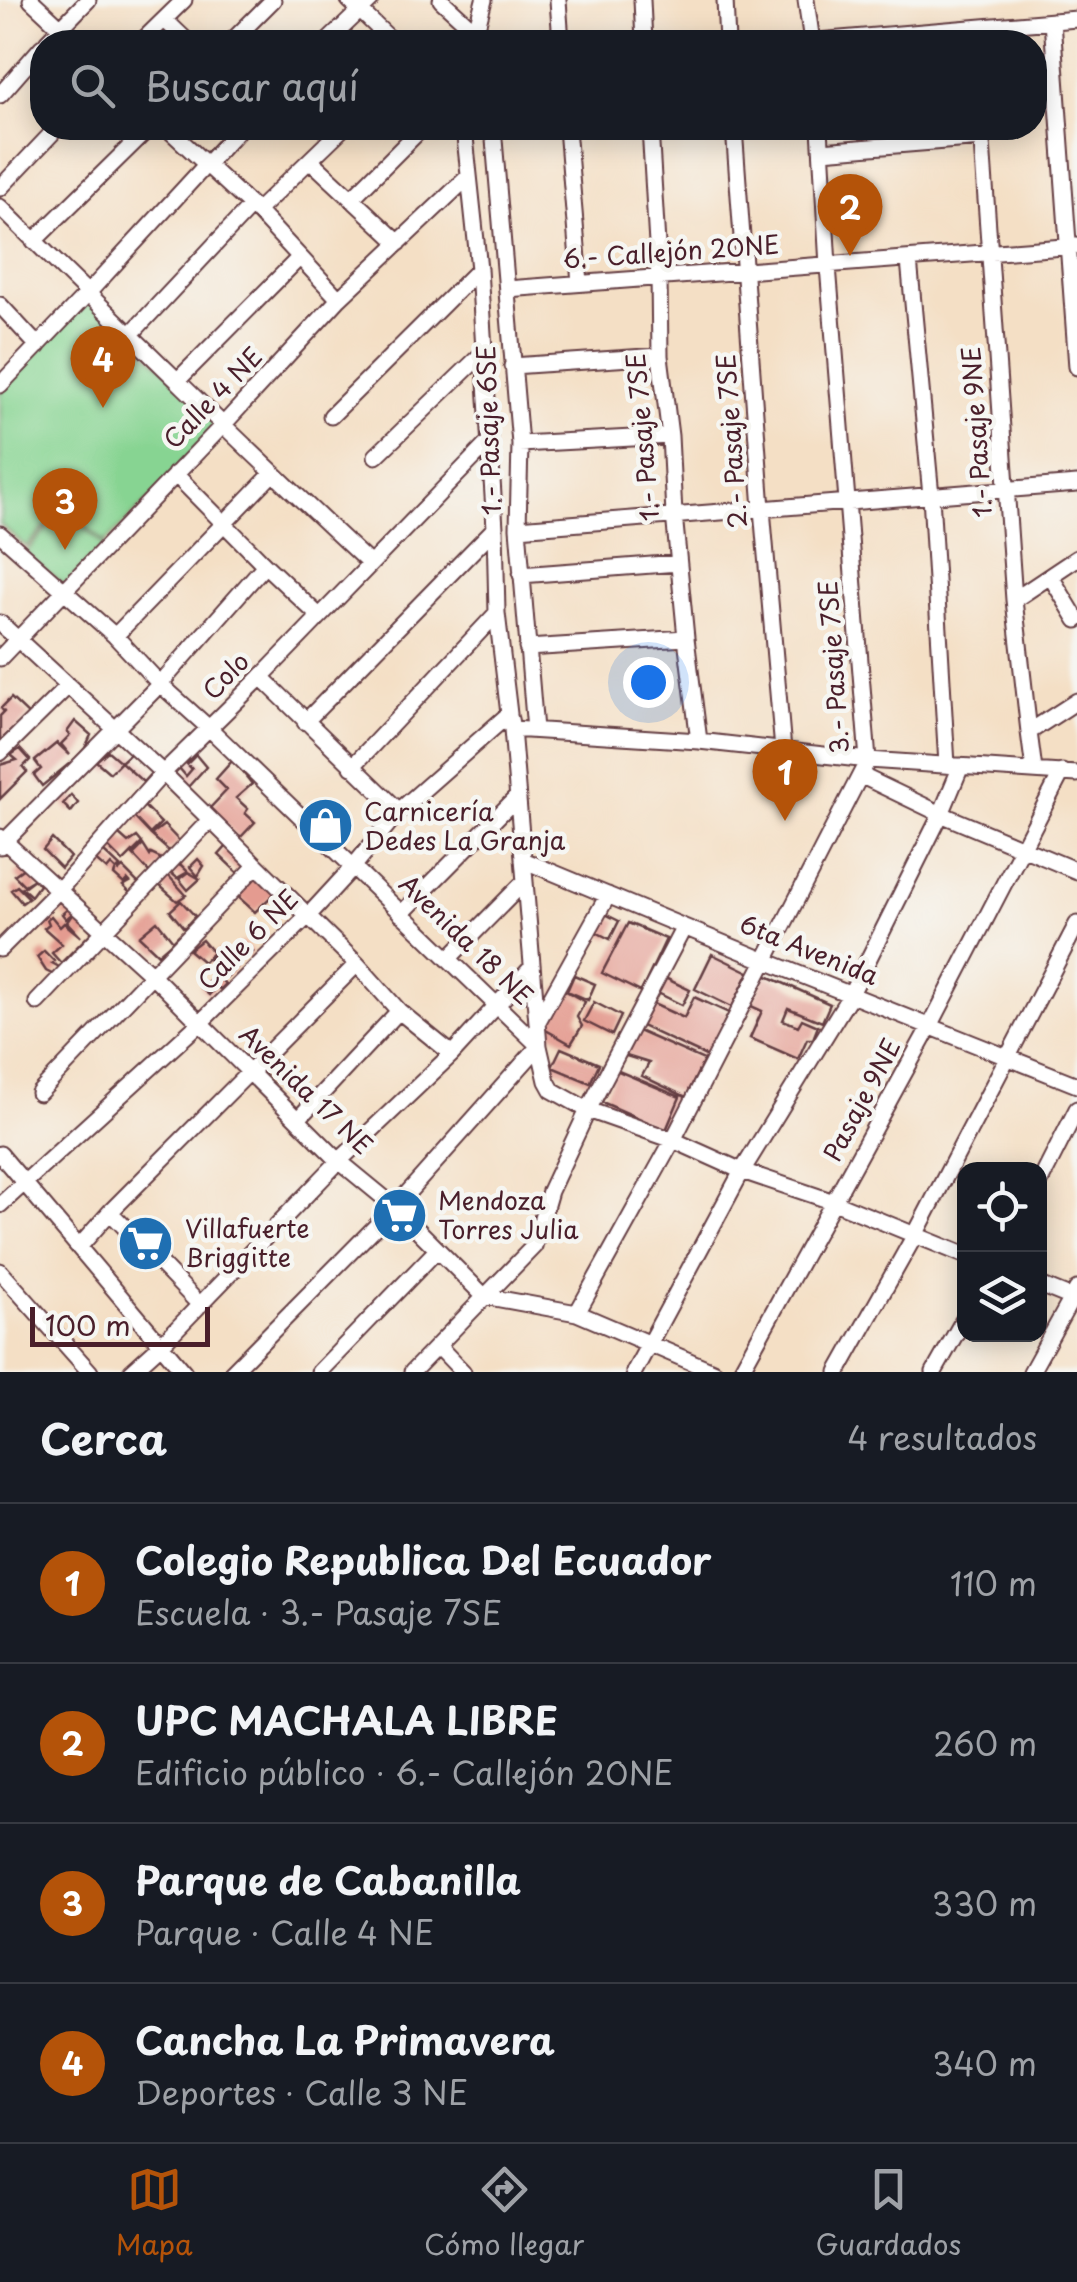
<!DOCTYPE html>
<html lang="es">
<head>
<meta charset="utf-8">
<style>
	:root { --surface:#171b24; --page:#20242c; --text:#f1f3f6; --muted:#9ea1a6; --line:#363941; --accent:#b45309 }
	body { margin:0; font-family:"Playpen Sans",sans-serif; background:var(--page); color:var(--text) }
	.controls { position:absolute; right:30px; bottom:30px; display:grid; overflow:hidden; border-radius:20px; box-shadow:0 5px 25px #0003 }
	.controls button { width:90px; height:90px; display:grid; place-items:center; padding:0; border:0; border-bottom:2px solid var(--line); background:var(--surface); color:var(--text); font:50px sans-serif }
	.scale { position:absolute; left:30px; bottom:25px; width:180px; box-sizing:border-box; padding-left:10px; border:5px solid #4a1f2b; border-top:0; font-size:28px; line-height:35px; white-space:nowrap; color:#4a1f2b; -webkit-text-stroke:8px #f6f6f2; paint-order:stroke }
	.you { position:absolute; left:648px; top:682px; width:35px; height:35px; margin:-25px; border:8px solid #fff; border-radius:50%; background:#1a73e8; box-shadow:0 0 0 15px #1a73e833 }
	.badge { display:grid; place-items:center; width:65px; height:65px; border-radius:50%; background:var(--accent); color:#fff; font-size:32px; font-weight:700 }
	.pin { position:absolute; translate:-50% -82px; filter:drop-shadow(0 2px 5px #0008) }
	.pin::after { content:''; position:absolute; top:52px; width:35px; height:30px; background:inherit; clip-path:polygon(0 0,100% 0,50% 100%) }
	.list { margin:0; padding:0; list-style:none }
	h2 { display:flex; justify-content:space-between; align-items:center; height:130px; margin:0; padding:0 40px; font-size:42px }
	h2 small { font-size:32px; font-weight:400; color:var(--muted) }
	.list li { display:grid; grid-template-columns:65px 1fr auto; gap:30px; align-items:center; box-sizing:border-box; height:160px; padding:0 40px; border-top:2px solid var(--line) }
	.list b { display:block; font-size:38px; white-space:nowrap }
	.list p { margin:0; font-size:32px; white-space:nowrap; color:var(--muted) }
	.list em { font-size:32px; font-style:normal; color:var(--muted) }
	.icon { flex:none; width:55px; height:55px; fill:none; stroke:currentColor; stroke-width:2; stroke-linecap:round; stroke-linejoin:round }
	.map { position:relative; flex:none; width:1077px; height:1372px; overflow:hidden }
	.search { position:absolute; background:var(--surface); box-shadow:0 5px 25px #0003; left:30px; right:30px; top:30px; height:110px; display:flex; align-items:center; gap:25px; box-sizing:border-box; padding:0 35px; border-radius:40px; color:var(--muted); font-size:38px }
	.sheet { height:770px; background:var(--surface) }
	nav { display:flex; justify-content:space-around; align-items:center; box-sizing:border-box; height:140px; border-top:2px solid var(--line); background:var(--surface); font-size:28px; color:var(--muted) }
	nav a { display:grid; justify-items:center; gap:5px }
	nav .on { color:var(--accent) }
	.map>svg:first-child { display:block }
	.green { fill:#87d492; stroke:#687a5e; stroke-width:2.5 }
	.building { fill:#e49b90 }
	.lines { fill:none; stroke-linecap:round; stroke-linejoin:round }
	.minor-casing { stroke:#643c42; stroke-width:19 }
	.minor { stroke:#fff; stroke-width:15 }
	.labels { text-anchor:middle; stroke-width:9; stroke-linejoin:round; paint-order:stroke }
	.street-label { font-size:25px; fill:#4a1f2b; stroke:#f6f6f2 }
	.poi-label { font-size:25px; fill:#4a1f2b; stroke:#f6f6f2; text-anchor:start }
</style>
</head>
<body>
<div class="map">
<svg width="1077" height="1372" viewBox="0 0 1077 1372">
	<rect width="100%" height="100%" fill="#f6f6f2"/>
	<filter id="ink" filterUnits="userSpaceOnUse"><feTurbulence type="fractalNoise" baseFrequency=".01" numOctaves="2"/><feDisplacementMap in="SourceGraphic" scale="20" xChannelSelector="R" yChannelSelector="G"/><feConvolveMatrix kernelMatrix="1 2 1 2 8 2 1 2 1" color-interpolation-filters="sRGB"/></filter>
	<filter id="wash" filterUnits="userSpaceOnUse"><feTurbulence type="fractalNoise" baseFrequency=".0048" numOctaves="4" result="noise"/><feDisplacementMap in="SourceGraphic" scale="40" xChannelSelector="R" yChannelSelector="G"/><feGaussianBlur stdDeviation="2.25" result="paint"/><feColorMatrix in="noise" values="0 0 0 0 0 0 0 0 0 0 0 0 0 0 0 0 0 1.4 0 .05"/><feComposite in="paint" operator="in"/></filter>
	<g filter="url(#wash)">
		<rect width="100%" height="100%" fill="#f4dfc5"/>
		<path class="green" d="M 88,297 L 226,426 L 105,543 L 64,507 L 26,547 L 0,525 L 0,389 Z
			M 64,510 L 105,546 L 64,586 L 25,553 Z"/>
		<g id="blocks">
			<path class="building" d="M 11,698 L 29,715 L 13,734 L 11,731 L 0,741 L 0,716 L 4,712 L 1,708 Z
				M 75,721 L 91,735 L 85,748 L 75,759 L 42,786 L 34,775 L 41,769 L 35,761 L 57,743 L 70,755 L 61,744 L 70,735 L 67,732 Z
				M 20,749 L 30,760 L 23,767 L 27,772 L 0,799 L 0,765 L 17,760 L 11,755 Z
				M 108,751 L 121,762 L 110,773 L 96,761 Z
				M 132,752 L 153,771 L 143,782 L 121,762 Z
				M 196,755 L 206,767 L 188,787 L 174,772 L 179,768 L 186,776 L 192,769 L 187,764 Z
				M 233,760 L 252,784 L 236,798 L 248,809 L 245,813 L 255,822 L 239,839 L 210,808 L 227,790 L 216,779 Z
				M 71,795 L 78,803 L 71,812 L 63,804 Z
				M 144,806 L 161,823 L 150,834 L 133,816 Z
				M 164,825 L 180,842 L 169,851 L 151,835 Z
				M 118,834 L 128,843 L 137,837 L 142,843 L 123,862 L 106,845 Z
				M 52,839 L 70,857 L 61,868 L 43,850 Z
				M 143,845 L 150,856 L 151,854 L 166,861 L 151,874 L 133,855 Z
				M 227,846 L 248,864 L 238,873 L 219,855 Z
				M 102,850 L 120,867 L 118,869 L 119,871 L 123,868 L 139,884 L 131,894 L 123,886 L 130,882 L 128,880 L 124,884 L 114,875 L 116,870 L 111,865 L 107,870 L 93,858 Z
				M 198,859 L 204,866 L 198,876 L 190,867 Z
				M 179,863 L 188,872 L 200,879 L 188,890 L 179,879 L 188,872 L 177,878 L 170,872 Z
				M 24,868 L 34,879 L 24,885 L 14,875 Z
				M 167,874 L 186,895 L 177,901 L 159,885 Z
				M 258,874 L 276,892 L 255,912 L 235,894 Z
				M 34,879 L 39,885 L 31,896 L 22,888 Z
				M 17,886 L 29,898 L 22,903 L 11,890 Z
				M 181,901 L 195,916 L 184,928 L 170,911 Z
				M 69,908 L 92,932 L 61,963 L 52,953 L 62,944 L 44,928 L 49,924 L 47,919 L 51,916 L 60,927 L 64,923 L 81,937 L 67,922 L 73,913 L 66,919 L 62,914 Z
				M 603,913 L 619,921 L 610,939 L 594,931 Z
				M 157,921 L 173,941 L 158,954 L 139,936 Z
				M 628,923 L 666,939 L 641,992 L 602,973 Z
				M 202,940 L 213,953 L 203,962 L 189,950 Z
				M 242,942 L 253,952 L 244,959 L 234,949 Z
				M 220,949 L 237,966 L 227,977 L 209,960 Z
				M 44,951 L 54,961 L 52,963 L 61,968 L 54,975 L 46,971 L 37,957 Z
				M 712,954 L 749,972 L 732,1007 L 695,989 Z
				M 217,975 L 225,984 L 220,989 L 216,987 L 209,995 L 200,987 Z
				M 574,975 L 595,984 L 588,1000 L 567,991 Z
				M 765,975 L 830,1004 L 822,1022 L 788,1008 L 783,1020 L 798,1026 L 802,1019 L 818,1026 L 813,1039 L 807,1039 L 798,1059 L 750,1038 L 762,1011 L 751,1006 Z
				M 663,977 L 690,990 L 682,1005 L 656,992 Z
				M 559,987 L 585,1002 L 577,1017 L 582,1026 L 571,1044 L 537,1025 Z
				M 694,997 L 729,1013 L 708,1057 L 641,1026 L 651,1003 L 684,1018 Z
				M 594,1002 L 621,1016 L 612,1035 L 584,1021 Z
				M 638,1031 L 704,1060 L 686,1097 L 642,1076 L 649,1063 L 623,1055 Z
				M 561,1048 L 599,1064 L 590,1083 L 552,1067 Z
				M 616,1070 L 680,1097 L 666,1130 L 602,1102 Z"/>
		</g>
	</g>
	<g filter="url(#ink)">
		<use href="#blocks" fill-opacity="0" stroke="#643c42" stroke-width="2.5"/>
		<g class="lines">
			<defs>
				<path id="minor" d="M 31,0 L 76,42
					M 349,0 L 393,42
					M 441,0 L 476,32
					M 558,0 L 561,42
					M 642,0 L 644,42
					M 725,0 L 727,42
					M 806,0 L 812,42
					M 165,20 L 188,42
					M 1052,21 L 1077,367
					M 47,42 L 88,0
					M 141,42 L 184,0
					M 231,42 L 273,0
					M 327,42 L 371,0
					M 473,42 L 484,0
					M 805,42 L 1077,19
					M 0,95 L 42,47
					M 167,128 L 257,211 L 339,299
					M 493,128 L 520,444 L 518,528 L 535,730
					M 567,128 L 580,283
					M 650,128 L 659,277 L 660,356 L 670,436 L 674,514 L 686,638 L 699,741
					M 734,128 L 762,509 L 783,750
					M 981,128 L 1014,600 L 1029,732
					M 822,151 L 982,138
					M 310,160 L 399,243
					M 0,188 L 57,128
					M 351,199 L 422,128
					M 0,207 C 122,327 244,447 369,563
					M 257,211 L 343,128
					M 34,241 L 149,128
					M 909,260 L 931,496 L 947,765
					M 507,289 L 1077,246
					M 0,305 L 38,346
					M 131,334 L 251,206
					M 512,366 L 660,356
					M 178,380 L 300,257
					M 0,385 L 88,293 L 240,128
					M 331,416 L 479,269
					M 520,444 L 670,436
					M 376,456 L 484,352
					M 518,528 L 1077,484
					M 0,534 L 115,636 L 160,684 L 210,729 L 539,1046
					M 265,565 L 319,616
					M 521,575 L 678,563
					M 1051,577 L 1077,620
					M 1014,600 L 1077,558
					M 0,623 L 163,773 L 357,964 L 399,1011 L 452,1054
					M 115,636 L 272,474
					M 527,648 L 686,638
					M 0,658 L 224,424 L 339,299 L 468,177
					M 261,677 L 399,811
					M 510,719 L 512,729 L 699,741 L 868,760 L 1077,774
					M 305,722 L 495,528
					M 512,729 L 539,1046 L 547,1081 L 552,1090 L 588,1110 L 673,1140 L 742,1171 L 834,1202 L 964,1255
					M 0,753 L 67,687
					M 352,767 L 497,613
					M 1034,770 L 1029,732 L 1077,701
					M 862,776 L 941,814 L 1077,871
					M 0,837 L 152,975 L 339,1161 L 395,1207 L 484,1296 L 577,1313 L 715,1372
					M 0,846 L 160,684 L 265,565 L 175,474
					M 523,860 L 766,961 L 1077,1085
					M 401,914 L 517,797
					M 0,949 L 58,891 L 163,773 L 261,677 L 490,441
					M 448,959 L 525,881
					M 37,1002 L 210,820
					M 537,1023 L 608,895
					M 39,1093 L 256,866
					M 298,1119 L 399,1011
					M 0,1154 L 184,1372
					M 1040,1182 L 1077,1109
					M 0,1205 L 201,1022 L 307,917 L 353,867 L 399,811 L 509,714 L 497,613 L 495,528 L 479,269 L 464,128
					M 110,1212 L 200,1305
					M 80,1246 L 110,1212 L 357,964
					M 0,1271 L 90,1372
					M 1040,1285 L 1077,1300
					M 577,1313 L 673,1140 L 868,760 L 828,266 L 820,128
					M 438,1346 L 463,1372
					M 131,1372 L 162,1344 L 339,1161 L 452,1054 L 532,967
					M 232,1372 L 395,1207 L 539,1046
					M 319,1372 L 437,1250
					M 412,1372 L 534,1246 L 550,1191 L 588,1110 L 684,927
					M 634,1372 L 742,1171 L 851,994 L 941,814 L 961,766
					M 740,1372 L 930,1026 L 1062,772
					M 838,1372 L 915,1235 L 1077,924
					M 934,1372 L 964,1319
					M 1031,1372 L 1077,1289"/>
			</defs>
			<use href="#minor" class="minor-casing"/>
			<use href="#minor" class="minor"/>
		</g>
	</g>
	<defs>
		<symbol id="shop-disc" viewBox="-11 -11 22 22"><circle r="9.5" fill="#1f6fb2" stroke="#f6f6f2"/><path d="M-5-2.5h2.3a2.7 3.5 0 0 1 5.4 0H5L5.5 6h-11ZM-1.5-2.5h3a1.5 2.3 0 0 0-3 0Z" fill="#fff"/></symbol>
		<symbol id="supermarket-disc" viewBox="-11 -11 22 22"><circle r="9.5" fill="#1f6fb2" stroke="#f6f6f2"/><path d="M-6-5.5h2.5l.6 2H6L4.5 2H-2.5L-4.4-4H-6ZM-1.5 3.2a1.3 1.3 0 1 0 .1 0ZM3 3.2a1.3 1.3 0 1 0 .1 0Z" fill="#fff"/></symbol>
	</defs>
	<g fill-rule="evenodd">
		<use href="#shop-disc" x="294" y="794" width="63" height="63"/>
		<use href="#supermarket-disc" x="368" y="1184" width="63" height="63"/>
		<use href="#supermarket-disc" x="114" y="1212" width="63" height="63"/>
	</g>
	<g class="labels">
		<g class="street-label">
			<text transform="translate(671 252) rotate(-4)" y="9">6.- Callejón 20NE</text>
			<text transform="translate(213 398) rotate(-46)" y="9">Calle 4 NE</text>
			<text transform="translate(489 430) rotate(-92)" y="9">1.- Pasaje 6SE</text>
			<text transform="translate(977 432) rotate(-94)" y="9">1.- Pasaje 9NE</text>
			<text transform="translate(643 437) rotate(-95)" y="9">1.- Pasaje 7SE</text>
			<text transform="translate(732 441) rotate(-94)" y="9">2.- Pasaje 7SE</text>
			<text transform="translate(834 667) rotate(-94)" y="9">3.- Pasaje 7SE</text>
			<text transform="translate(226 676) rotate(-46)" y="9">Colo</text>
			<text transform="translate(248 940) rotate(-45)" y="9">Calle 6 NE</text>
			<text transform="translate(466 940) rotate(44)" y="9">Avenida 18 NE</text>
			<text transform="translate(809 950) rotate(22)" y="9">6ta Avenida</text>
			<text transform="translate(306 1090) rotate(44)" y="9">Avenida 17 NE</text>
			<text transform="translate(862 1100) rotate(-62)" y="9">Pasaje 9NE</text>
		</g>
		<g class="poi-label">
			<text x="364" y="821">Carnicería<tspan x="364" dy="29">Dedes La Granja</tspan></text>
			<text x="438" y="1210">Mendoza<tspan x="438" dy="29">Torres Julia</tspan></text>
			<text x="185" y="1238">Villafuerte<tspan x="185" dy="29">Briggitte</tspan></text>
		</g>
	</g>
</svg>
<div class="controls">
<button><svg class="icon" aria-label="locate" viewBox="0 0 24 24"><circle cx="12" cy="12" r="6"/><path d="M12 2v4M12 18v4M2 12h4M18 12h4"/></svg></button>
<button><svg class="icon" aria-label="layers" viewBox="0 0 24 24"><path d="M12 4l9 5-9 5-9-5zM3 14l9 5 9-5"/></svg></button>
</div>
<div class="scale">100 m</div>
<div class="you"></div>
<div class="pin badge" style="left:785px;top:821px">1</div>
<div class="pin badge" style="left:850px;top:256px">2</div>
<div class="pin badge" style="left:65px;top:550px">3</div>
<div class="pin badge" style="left:103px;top:408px">4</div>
<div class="search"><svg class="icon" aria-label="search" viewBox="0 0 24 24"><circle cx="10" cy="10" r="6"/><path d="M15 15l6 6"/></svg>Buscar aquí</div>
</div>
<section class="sheet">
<h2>Cerca<small>4 resultados</small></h2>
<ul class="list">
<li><span class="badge">1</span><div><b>Colegio Republica Del Ecuador</b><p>Escuela · 3.- Pasaje 7SE</p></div><em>110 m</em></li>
<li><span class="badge">2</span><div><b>UPC MACHALA LIBRE</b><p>Edificio público · 6.- Callejón 20NE</p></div><em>260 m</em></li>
<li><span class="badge">3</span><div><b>Parque de Cabanilla</b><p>Parque · Calle 4 NE</p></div><em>330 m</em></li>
<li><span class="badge">4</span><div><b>Cancha La Primavera</b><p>Deportes · Calle 3 NE</p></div><em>340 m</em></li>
</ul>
</section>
<nav>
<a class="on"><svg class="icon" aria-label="map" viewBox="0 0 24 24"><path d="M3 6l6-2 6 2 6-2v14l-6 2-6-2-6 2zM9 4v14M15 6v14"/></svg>Mapa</a>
<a><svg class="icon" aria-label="directions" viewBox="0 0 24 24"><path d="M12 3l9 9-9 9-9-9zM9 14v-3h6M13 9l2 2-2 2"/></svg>Cómo llegar</a>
<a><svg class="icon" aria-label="saved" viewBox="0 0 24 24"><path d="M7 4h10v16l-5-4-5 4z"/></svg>Guardados</a>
</nav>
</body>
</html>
